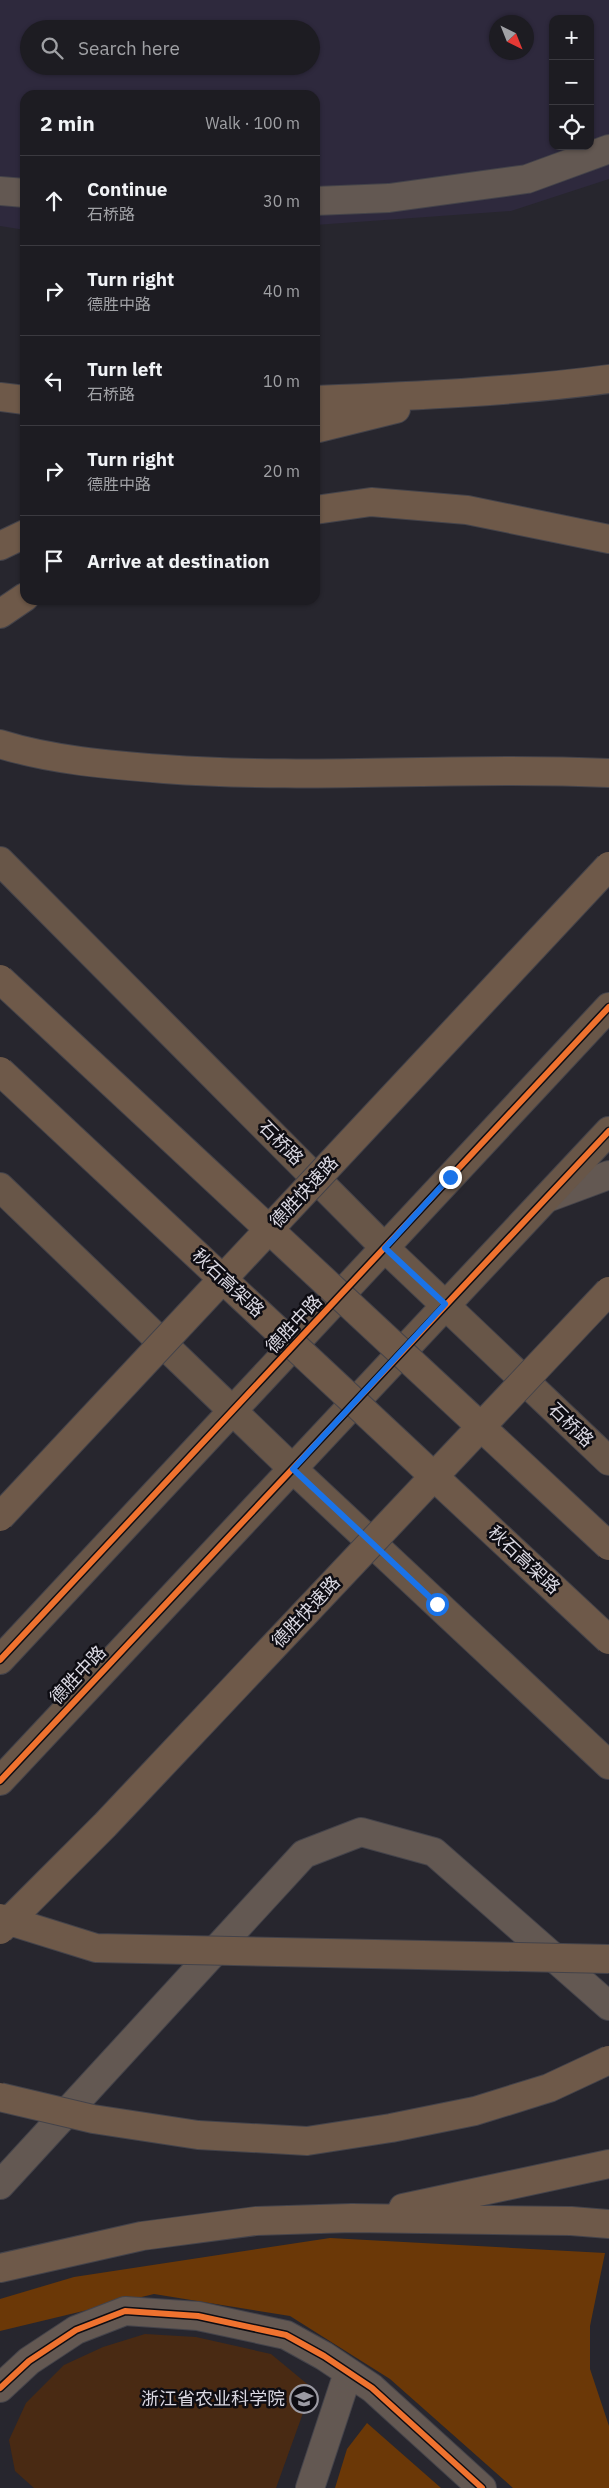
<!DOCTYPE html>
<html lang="en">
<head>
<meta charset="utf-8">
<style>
	:root { --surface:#1d1c22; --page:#2a292f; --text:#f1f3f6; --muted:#a0a1a5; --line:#3b3a40 }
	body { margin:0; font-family:"IBM Plex Sans","Noto Sans SC",sans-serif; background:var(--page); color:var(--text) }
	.controls { position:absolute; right:15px; top:15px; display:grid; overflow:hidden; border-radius:10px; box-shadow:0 1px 4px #0004 }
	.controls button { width:45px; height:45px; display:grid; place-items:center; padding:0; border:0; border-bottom:1px solid var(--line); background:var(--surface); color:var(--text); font:25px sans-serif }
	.compass { position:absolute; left:489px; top:15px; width:45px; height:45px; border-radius:50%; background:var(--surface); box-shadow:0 1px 4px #0004; rotate:137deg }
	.stop { position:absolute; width:15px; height:15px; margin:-11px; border:4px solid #1a73e8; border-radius:50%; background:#fff }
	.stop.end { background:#1a73e8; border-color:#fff; box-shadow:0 1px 5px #0008 }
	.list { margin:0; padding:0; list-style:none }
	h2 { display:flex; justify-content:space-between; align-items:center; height:65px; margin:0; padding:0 20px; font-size:21px }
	h2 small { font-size:16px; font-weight:400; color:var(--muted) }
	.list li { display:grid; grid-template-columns:32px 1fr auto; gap:15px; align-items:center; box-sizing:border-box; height:90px; padding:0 20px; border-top:1px solid var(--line) }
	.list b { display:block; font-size:19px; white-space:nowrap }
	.list p { margin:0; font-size:16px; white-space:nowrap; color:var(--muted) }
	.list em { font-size:16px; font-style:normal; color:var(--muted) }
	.icon { flex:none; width:28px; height:28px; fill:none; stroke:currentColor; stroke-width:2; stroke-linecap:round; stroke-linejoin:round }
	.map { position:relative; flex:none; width:609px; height:2488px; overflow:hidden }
	.search { position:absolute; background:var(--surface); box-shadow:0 1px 4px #0004; left:20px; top:20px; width:300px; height:55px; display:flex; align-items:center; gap:12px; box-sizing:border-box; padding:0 18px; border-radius:28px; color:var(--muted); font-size:19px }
	.panel { position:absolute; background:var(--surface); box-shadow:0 1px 4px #0004; left:20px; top:90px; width:300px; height:515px; border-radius:15px }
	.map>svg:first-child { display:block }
	.built { fill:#2e293d; fill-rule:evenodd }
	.green { fill:#492a13 }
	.forest { fill:#6b3807 }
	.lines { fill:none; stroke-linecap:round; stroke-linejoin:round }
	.minor-casing { stroke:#44434a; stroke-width:30 }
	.major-casing { stroke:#44434a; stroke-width:30 }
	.highway-casing { stroke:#44434a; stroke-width:30 }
	.minor { stroke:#635852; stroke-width:28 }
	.major { stroke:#685648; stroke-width:28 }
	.highway { stroke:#6e5949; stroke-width:28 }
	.highway-bridge-casing { stroke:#44434a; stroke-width:30; stroke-linecap:butt }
	.highway-bridge { stroke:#6e5949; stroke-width:28 }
	.cycleway-casing { stroke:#0e0d13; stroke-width:9 }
	.cycleway { stroke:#ef722f; stroke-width:6 }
	.route { stroke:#1a73e8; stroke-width:6 }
	.labels { text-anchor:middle; stroke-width:5; stroke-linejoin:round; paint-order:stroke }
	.street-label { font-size:18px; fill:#dad8e2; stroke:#0e0d13 }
	.poi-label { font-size:18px; fill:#dad8e2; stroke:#0e0d13; text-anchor:end }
</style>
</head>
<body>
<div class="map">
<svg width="609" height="2488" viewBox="0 0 609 2488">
	<rect width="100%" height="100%" fill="#27262e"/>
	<path class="built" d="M 0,0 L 609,0 L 609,179 L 511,211 L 315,225 L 315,95 L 25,95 L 25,230 L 0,226 ZM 553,19 L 590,19 L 590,146 L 553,146 ZM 496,22 L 526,22 L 526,52 L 496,52 ZM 29,29 L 311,29 L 311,66 L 29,66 Z"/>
	<path class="green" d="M 145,2334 L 196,2337 L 271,2354 L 312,2388 L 276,2488 L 34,2488 L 15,2471 L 9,2440 L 26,2403 L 64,2365 L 103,2347 Z"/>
	<path class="forest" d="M 330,2238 L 605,2253 L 590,2326 L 590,2369 L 609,2426 L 609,2488 L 513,2488 L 390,2379 L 290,2316 L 154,2294 L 0,2331 L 0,2299 L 74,2277 Z
		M 367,2423 L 441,2488 L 335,2488 L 347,2449 Z"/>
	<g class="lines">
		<defs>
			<path id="minor" d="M 0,191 L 25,193
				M 315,201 L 389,198 L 527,179 L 609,149
				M 547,1198 L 609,1175
				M 0,2185 L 304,1854 L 361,1832 L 434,1852 L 609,2006
				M 0,2388 L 29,2361 L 76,2330 L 125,2311 L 198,2316 L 286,2335 L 324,2356 L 372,2388 L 482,2488
				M 310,2488 L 348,2373"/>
			<path id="major" d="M 0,861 L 385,1248 L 609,1461
				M 0,1187 L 293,1469 L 609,1765
				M 0,1660 L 609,1007
				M 0,1781 L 609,1131"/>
			<path id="highway" d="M 0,397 L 25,400
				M 315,400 C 413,396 511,392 609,379
				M 315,429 L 396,409
				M 315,510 L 371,502 L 467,510 L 609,539
				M 0,546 L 25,534
				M 0,614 L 25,597
				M 0,744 C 51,760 110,765 164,769 C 312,780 461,766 609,773
				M 403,2208 L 609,2164
				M 0,2268 L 142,2236 L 256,2221 L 352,2218 L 571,2221 L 609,2224"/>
		</defs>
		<use href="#minor" class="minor-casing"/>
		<use href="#major" class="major-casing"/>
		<use href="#highway" class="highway-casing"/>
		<use href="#minor" class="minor"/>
		<use href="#major" class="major"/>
		<use href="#highway" class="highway"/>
		<defs>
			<path id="highway-bridge" d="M 0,979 L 609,1546
				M 0,1071 L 609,1640
				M 0,1517 L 609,866
				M 0,1918 L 96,1948 L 609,1959
				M 0,1930 L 105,1825 L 609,1291
				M 0,2097 L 93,2119 L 198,2135 L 307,2141 L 391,2128 L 475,2111 L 549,2088 L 609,2060"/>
		</defs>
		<use href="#highway-bridge" class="highway-bridge-casing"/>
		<use href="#highway-bridge" class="highway-bridge"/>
		<defs>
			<path id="cycleway" d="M 0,1660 L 609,1007
				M 0,1781 L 609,1131
				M 0,2388 L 29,2361 L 76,2330 L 125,2311 L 198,2316 L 286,2335 L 324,2356 L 372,2388 L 482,2488"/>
		</defs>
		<use href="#cycleway" class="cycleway-casing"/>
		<use href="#cycleway" class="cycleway"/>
	</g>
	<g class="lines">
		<path class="route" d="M 437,1604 L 293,1469 L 445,1304 L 385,1248 L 450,1177"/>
	</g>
	<defs>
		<symbol id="university-ring" viewBox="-11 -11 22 22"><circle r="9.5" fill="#0e0d13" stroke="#9b9aa3" stroke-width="1.5"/><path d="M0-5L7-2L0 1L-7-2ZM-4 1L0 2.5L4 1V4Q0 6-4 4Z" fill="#9b9aa3"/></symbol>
	</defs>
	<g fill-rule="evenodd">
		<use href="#university-ring" x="288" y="2383" width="32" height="32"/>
	</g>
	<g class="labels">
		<g class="street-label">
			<text transform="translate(281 1143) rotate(45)" y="6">石桥路</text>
			<text transform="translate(304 1192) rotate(-47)" y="6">德胜快速路</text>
			<text transform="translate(228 1283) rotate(43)" y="6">秋石高架路</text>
			<text transform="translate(294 1324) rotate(-47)" y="6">德胜中路</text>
			<text transform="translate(571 1425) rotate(44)" y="6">石桥路</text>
			<text transform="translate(524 1560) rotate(43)" y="6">秋石高架路</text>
			<text transform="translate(306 1612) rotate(-47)" y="6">德胜快速路</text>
			<text transform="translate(78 1675) rotate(-47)" y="6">德胜中路</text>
		</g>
		<g class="poi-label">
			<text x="285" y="2405">浙江省农业科学院</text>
		</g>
	</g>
</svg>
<div class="controls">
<button>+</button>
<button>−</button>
<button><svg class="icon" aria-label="locate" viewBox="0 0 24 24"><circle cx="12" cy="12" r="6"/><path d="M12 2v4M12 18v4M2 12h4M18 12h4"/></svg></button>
</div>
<svg class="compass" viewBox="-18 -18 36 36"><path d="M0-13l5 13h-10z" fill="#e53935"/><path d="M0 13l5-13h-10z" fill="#a0a1a5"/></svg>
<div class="stop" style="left:437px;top:1604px"></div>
<div class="stop end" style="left:450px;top:1177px"></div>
<div class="search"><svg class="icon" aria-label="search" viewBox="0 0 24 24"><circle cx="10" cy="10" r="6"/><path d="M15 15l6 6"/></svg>Search here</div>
<section class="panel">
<h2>2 min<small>Walk · 100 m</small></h2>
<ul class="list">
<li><svg class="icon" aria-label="ahead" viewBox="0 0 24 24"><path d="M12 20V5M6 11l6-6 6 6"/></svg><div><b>Continue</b><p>石桥路</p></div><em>30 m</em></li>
<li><svg class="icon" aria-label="right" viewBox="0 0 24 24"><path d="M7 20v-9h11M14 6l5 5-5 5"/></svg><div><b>Turn right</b><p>德胜中路</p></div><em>40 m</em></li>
<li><svg class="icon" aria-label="left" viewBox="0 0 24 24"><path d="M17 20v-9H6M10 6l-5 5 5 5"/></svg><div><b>Turn left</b><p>石桥路</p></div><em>10 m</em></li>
<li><svg class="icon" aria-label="right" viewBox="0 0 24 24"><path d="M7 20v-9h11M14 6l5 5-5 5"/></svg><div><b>Turn right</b><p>德胜中路</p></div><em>20 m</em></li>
<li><svg class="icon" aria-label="arrive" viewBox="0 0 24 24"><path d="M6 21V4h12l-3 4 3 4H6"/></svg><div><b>Arrive at destination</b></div></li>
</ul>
</section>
</div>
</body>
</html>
